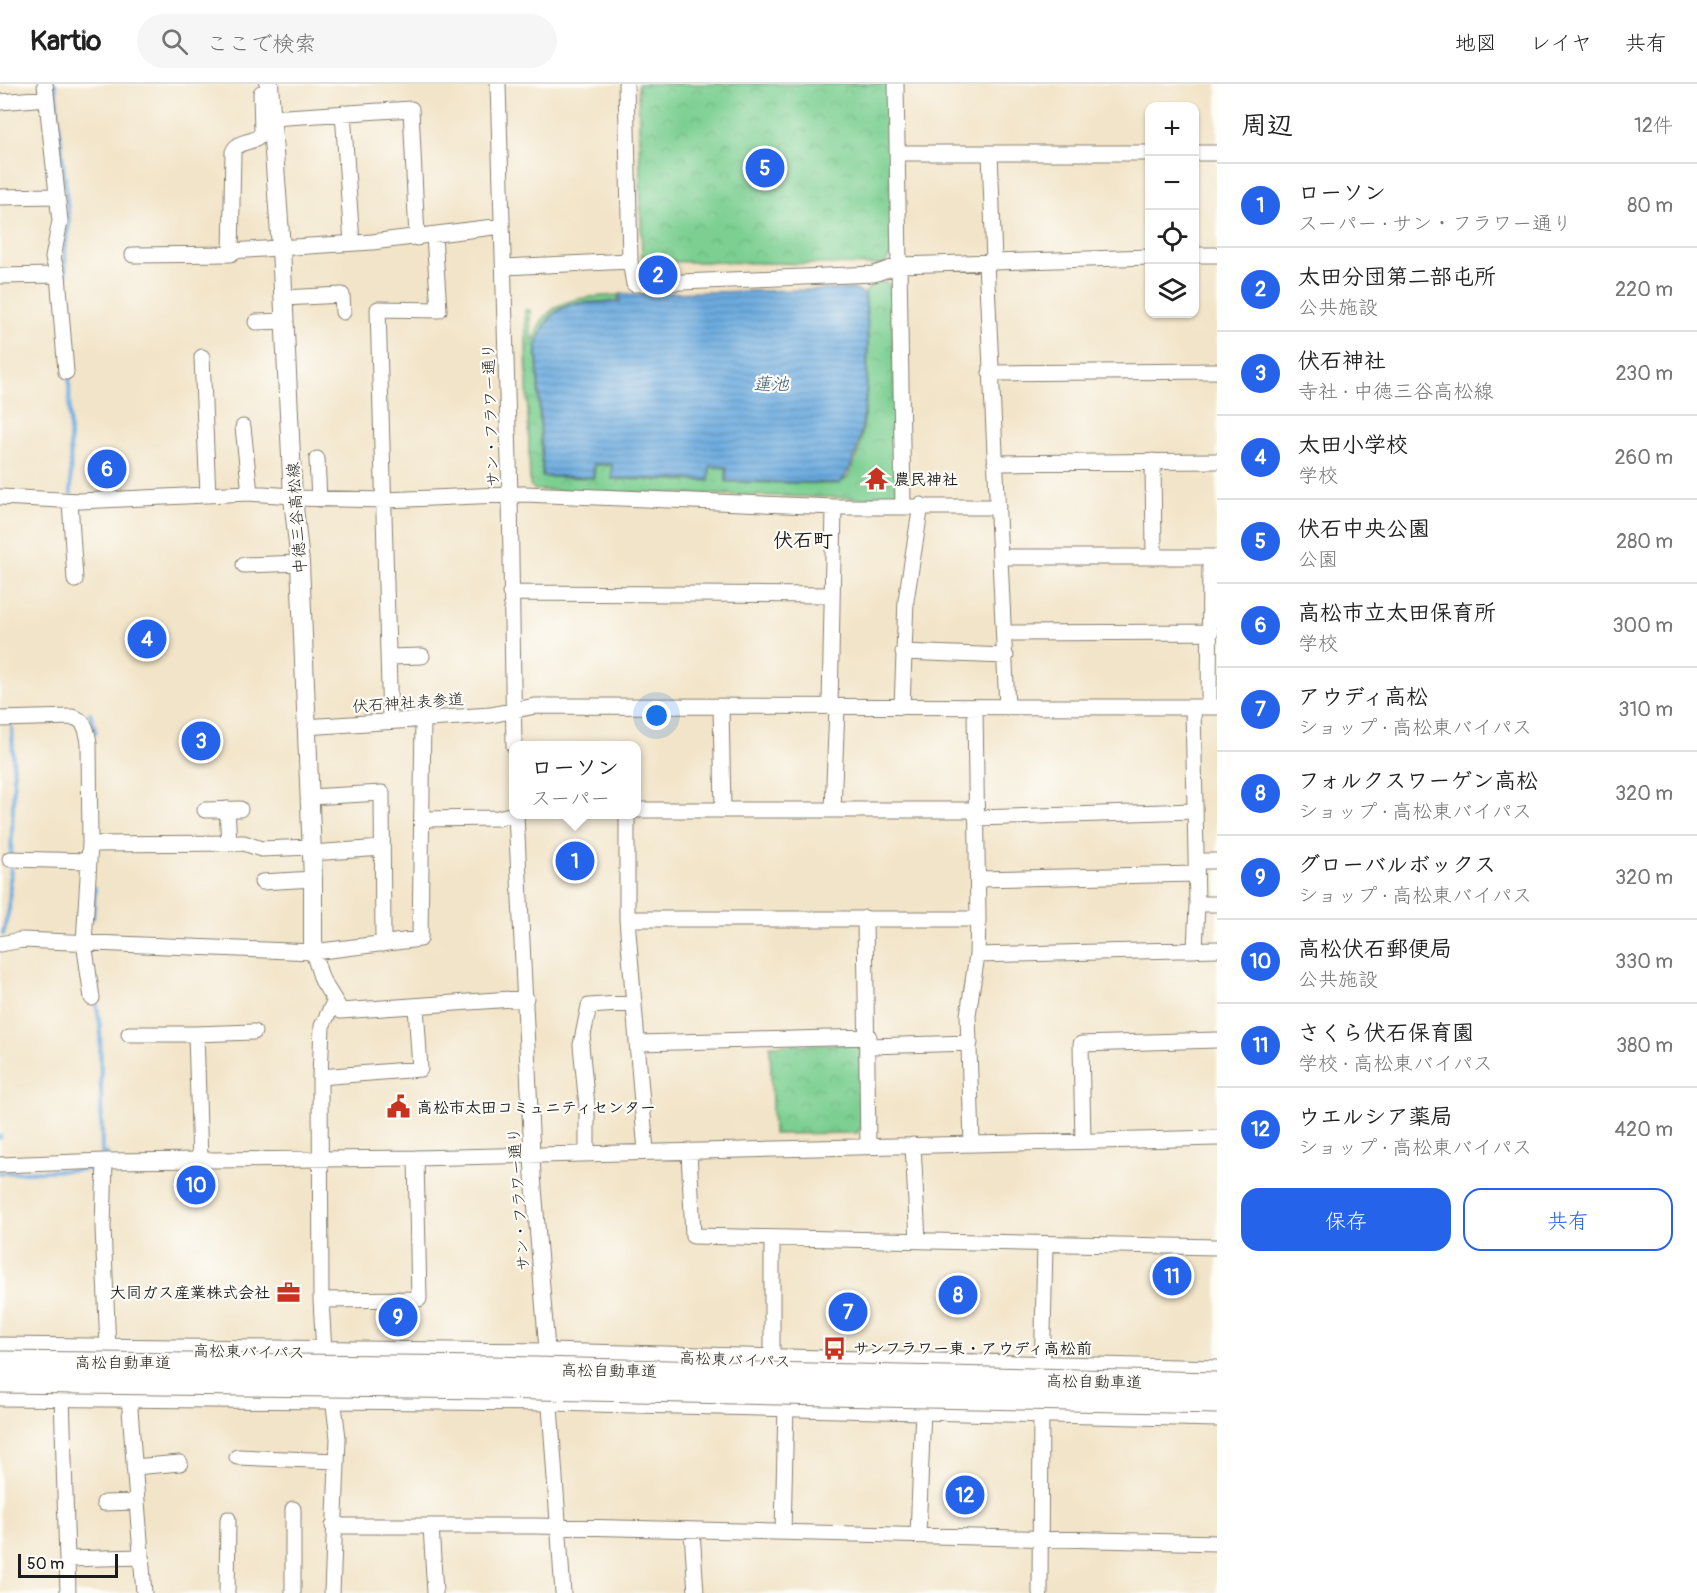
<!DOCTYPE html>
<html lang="ja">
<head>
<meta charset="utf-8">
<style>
	:root { --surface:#fff; --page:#f6f6f6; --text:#222; --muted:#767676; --line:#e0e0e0; --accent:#2563eb }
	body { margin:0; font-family:Pangolin,"Klee One",sans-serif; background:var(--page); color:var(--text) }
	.controls { position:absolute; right:18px; top:18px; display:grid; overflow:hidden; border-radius:12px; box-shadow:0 2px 4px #0004 }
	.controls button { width:54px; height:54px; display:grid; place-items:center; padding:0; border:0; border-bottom:2px solid var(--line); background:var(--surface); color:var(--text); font:30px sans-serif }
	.scale { position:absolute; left:18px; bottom:15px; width:100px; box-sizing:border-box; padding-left:6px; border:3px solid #1c1c1c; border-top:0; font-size:16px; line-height:21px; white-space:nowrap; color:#1c1c1c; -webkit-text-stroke:4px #fdfcf7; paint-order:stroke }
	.you { position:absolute; left:657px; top:632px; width:21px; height:21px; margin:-15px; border:4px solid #fff; border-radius:50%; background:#1a73e8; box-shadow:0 0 0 9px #1a73e833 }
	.badge { display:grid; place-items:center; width:39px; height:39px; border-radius:50%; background:var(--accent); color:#fff; font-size:20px; font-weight:700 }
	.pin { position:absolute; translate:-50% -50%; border:3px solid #fff; box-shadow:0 2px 6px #0006 }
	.popup { position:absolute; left:509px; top:657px; width:132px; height:78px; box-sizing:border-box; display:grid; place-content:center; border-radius:12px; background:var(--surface); filter:drop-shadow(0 2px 4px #0005); font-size:20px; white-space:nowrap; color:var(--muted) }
	.popup b { font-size:22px; color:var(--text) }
	.popup::after { content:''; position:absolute; left:50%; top:100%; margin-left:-12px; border:12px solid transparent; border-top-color:var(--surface) }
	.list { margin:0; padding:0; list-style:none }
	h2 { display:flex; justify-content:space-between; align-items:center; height:78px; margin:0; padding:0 24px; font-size:26px }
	h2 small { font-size:20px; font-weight:400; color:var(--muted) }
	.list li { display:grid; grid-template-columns:39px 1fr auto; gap:18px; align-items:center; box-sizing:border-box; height:84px; padding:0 24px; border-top:2px solid var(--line) }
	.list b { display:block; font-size:22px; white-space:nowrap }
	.list p { margin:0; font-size:20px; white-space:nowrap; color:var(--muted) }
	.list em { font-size:20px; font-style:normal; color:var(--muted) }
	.actions { display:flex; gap:12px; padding:18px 24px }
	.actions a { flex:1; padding:14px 0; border:2px solid var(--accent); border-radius:18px; text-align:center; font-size:21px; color:var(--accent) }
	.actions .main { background:var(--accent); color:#fff }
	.icon { flex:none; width:33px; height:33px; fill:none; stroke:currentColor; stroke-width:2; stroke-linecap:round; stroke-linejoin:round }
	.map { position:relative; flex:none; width:1217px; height:1509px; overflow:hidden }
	header { display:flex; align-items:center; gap:36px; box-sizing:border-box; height:84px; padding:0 30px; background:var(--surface); border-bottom:2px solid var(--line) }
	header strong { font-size:28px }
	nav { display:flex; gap:33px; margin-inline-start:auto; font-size:21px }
	.search { width:420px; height:54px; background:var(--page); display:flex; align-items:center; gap:15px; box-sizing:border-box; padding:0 21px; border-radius:33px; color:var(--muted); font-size:22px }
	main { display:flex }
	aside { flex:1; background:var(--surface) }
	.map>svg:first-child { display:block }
	.park { fill:url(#park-crowns); stroke:#4c7656; stroke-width:1.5 }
	.water { fill:url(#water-rules); stroke:#44647e; stroke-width:1.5 }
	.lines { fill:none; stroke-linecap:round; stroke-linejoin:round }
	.stream { stroke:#6cabdf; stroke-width:4 }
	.minor-casing { stroke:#878072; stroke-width:17 }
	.major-casing { stroke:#878072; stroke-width:20 }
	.highway-casing { stroke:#878072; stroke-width:23 }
	.minor { stroke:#fff; stroke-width:15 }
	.major { stroke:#fff; stroke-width:18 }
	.highway { stroke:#fff; stroke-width:21 }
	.highway-bridge-casing { stroke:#878072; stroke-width:23; stroke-linecap:butt }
	.highway-bridge { stroke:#fff; stroke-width:21 }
	.labels { text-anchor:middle; stroke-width:4.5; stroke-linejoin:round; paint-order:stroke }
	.street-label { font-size:16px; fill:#1c1c1c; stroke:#fdfcf7 }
	.poi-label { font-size:16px; font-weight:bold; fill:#1c1c1c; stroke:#fdfcf7; text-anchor:start }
	.water-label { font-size:18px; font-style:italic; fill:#405c74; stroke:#fdfcf7 }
	.quarter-label { font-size:20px; font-weight:bold; fill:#1c1c1c; stroke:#fdfcf7 }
</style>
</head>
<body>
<header>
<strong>Kartio</strong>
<div class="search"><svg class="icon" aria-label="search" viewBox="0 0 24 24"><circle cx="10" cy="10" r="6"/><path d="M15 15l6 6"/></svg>ここで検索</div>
<nav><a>地図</a><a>レイヤ</a><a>共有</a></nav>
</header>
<main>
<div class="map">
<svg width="1217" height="1509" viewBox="0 0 1217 1509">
	<defs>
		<pattern id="park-crowns" width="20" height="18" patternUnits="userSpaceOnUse" patternTransform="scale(1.5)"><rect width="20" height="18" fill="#7ccf91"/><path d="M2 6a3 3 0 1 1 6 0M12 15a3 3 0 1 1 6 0" fill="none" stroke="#6bb17c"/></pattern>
		<pattern id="water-rules" width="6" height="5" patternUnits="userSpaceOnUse" patternTransform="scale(1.5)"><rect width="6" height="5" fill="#6cabdf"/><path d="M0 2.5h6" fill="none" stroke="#588ab4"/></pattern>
	</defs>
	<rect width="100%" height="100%" fill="#fdfcf7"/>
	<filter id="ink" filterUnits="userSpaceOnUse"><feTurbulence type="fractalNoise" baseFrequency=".0167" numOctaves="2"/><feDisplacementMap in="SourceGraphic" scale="12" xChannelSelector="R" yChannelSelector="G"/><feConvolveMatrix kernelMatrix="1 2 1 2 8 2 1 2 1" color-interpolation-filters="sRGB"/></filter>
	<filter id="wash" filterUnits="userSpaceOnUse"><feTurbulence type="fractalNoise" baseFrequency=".008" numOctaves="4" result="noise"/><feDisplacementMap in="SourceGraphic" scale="24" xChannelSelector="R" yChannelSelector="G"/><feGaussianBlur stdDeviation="1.35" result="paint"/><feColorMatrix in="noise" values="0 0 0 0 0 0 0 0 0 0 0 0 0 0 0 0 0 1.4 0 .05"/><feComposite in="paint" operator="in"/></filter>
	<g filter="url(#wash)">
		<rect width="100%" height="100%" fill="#f2e4c8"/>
		<path class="park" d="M 638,0 L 888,0 L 893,169 L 883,181 L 642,177 Z
			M 878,197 L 892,201 L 897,410 L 893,415 L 535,406 L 530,401 L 525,226 L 530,226 L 531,255 L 534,255 C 545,214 581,213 618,211 L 618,217 C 574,219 552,213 536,260 L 542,393 L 594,394 L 595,381 L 612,381 L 612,395 L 709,397 L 710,383 L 726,384 L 726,398 L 839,400 C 842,397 847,394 849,391 C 870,358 871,247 865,208 Z
			M 855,960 L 860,966 L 861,1044 L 857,1049 L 773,1050 L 770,961 Z"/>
		<path class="water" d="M 853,205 L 864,210 C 871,249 870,373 839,399 L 726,397 L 727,383 L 710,382 L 709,396 L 612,394 L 612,380 L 594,380 L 593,393 L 543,392 L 537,261 C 553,213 575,220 620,218 L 620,210 Z"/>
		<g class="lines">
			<path class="stream" d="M 55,0 L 69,138 L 65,165 L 66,196
				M 69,290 L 71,410
				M 90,629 L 96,649
				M 11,771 L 14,697 L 12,644
				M 93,834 L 95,804
				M 3,850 L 9,825 L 11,779
				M 96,917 L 100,941 L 102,1070 L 107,1069
				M 0,1052 L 0,1054
				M 0,1089 L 95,1085"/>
		</g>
	</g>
	<g filter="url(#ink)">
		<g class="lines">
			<defs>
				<path id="minor" d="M 45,0 L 60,137 L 53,174 L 58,191 L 66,288
					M 498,0 L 510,412 L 514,662
					M 626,0 L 630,177
					M 896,0 L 903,421
					M 0,18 L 46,14
					M 343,29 L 352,159
					M 271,34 L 411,25 L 417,154
					M 899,69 L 1150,69
					M 990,69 L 994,178
					M 1194,69 L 1217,69
					M 0,113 L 56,112
					M 231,167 L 372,158 L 502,142
					M 133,171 L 231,170 L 233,68 C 239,54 255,61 262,49 L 261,9
					M 1194,171 L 1217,171
					M 986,178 L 1007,623
					M 504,183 L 630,177 L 634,200 L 874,190 L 900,181 L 1150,173
					M 0,192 L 58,191
					M 284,214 L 342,211 L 343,228
					M 256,238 L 285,237
					M 202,273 L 208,411
					M 990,289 L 1217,287
					M 243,343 L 250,409
					M 317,375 L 319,415
					M 1153,377 L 1154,473
					M 995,379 L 1217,377
					M 0,413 L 80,417 L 248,409 L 293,412
					M 293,414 L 386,416 L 524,410 L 834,423 L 998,423
					M 70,417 L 75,496
					M 1001,473 L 1217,473
					M 244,481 L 300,479
					M 510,509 L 832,511
					M 1005,549 L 1211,548
					M 903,568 L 1006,572
					M 389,573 L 422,572
					M 830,622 L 834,423
					M 721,623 L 723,725
					M 902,623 L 906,516 L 921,421
					M 1193,623 L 1197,820 L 1195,866
					M 1209,623 L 1210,473
					M 0,635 L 72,633 C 86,636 87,647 89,659 L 90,760 L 84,858 L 92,914
					M 390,637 L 378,225 L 439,226 L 434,152
					M 305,643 L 491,631 L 535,622 L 1217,623
					M 309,713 L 382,709 L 383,860
					M 227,725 L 229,759
					M 205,726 L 240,725
					M 636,726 L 975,726
					M 833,726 L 837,623
					M 516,730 L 533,1091 L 548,1278
					M 627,730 L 627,835 L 646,1068
					M 976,734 L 1194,727
					M 422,735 L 498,734 L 514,730
					M 90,760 L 244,759 L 261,765 L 311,763
					M 312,769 L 382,764
					M 10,775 L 89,777
					M 1196,777 L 1217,777
					M 978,795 L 1196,790
					M 262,798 L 313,795
					M 1197,820 L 1217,820
					M 865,834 L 868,1062
					M 627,835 L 978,835
					M 0,860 L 22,856 L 313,868 L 420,855 L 423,634
					M 313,868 L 322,896 L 341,927 L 526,914
					M 977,871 L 1217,865
					M 129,950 L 196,950
					M 638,959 L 869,953
					M 869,962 L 970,959
					M 320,993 L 420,985 L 416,922
					M 1083,1057 L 1081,960 L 1217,956
					M 972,1059 L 968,931 L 977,871 L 978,835 L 975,624
					M 913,1061 L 918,1157
					M 689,1067 L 693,1152 L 1217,1163
					M 587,1069 L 587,1022 L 581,961 L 589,922 L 634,919
					M 105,1077 L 103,1143 L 108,1265
					M 200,1077 L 196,950 L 254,948
					M 0,1081 L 105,1077 L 416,1074 L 1217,1054
					M 321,1216 L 419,1215 L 416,1074
					M 324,1268 L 321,1216 L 320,993 L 322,942 L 334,918
					M 772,1276 L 772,1154
					M 1042,1293 L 1045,1161
					M 549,1308 L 563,1509
					M 62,1311 L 68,1509
					M 129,1312 L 144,1509
					M 237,1373 L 337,1377
					M 134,1383 L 180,1379
					M 104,1419 L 137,1418
					M 333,1442 L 536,1442 L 1217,1459
					M 431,1442 L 435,1509
					M 692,1447 L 696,1509
					M 783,1448 L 786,1322
					M 918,1451 L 923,1325
					M 67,1475 L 141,1473
					M 227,1509 L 228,1435
					M 293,1509 L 293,1425
					M 332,1509 L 338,1354 L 333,1313
					M 1040,1509 L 1041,1320"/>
				<path id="major" d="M 269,0 L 281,164 L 293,414 L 300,479 L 313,795 L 313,868"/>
				<path id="highway" d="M 0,1264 L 547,1270 L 1217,1287
					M 0,1311 L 550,1316 L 1217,1332"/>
			</defs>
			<use href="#minor" class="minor-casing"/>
			<use href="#major" class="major-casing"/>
			<use href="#highway" class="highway-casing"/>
			<use href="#minor" class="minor"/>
			<use href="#major" class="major"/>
			<use href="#highway" class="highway"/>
			<defs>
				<path id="highway-bridge" d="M 0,1278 L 492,1283 L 1217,1299
					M 0,1298 L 492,1304 L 1217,1319"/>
			</defs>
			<use href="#highway-bridge" class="highway-bridge-casing"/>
			<use href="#highway-bridge" class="highway-bridge"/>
		</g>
	</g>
	<defs>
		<symbol id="temple-bare" viewBox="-9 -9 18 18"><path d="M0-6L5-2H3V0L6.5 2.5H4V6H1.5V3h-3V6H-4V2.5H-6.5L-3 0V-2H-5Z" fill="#c8321e" stroke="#fdfcf7" stroke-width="2.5" paint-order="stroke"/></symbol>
		<symbol id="civic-bare" viewBox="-9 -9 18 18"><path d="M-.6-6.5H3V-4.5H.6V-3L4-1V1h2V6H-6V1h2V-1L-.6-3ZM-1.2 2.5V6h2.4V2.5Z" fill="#c8321e" stroke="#fdfcf7" stroke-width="2.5" paint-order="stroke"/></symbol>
		<symbol id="office-bare" viewBox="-9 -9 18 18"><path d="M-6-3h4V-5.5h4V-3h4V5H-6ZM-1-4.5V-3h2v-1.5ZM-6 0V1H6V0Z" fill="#c8321e" stroke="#fdfcf7" stroke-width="2.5" paint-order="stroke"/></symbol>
		<symbol id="bus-bare" viewBox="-9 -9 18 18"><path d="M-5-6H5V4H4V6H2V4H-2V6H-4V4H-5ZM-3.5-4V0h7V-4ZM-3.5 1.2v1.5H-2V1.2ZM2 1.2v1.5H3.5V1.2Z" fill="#c8321e" stroke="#fdfcf7" stroke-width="2.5" paint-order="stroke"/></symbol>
	</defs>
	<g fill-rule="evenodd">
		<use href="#temple-bare" x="860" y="378" width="33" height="33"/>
		<use href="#civic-bare" x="382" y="1006" width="33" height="33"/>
		<use href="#office-bare" x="272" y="1192" width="33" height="33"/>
		<use href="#bus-bare" x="818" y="1248" width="33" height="33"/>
	</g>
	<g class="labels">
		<g class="street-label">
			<text transform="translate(490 331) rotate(-92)" y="6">サン・フラワー通り</text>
			<text transform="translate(296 434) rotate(-94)" y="6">中徳三谷高松線</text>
			<text transform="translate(408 618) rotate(-4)" y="6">伏石神社表参道</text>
			<text transform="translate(518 1115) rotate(-94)" y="6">サン・フラワー通り</text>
			<text transform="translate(249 1267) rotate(1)" y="6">高松東バイパス</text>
			<text transform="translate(735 1275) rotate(2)" y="6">高松東バイパス</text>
			<text x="123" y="1284">高松自動車道</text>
			<text transform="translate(609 1286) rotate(1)" y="6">高松自動車道</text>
			<text transform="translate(1094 1297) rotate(1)" y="6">高松自動車道</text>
		</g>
		<g class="poi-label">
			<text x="894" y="401">農民神社</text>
			<text x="417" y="1029">高松市太田コミュニティセンター</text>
			<text x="270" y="1214" text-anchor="end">大同ガス産業株式会社</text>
			<text x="853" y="1270">サンフラワー東・アウディ高松前</text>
		</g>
		<g class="water-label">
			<text x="771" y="306">蓮池</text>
		</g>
		<g class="quarter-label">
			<text x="803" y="463">伏石町</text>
		</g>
	</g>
</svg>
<div class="controls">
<button>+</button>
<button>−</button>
<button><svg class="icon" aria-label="locate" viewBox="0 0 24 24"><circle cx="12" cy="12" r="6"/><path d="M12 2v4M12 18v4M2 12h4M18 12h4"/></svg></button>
<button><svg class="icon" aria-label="layers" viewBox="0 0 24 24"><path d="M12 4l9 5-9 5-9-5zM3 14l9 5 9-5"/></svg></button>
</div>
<div class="scale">50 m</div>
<div class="you"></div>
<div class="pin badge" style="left:575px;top:777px">1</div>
<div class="popup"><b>ローソン</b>スーパー</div>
<div class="pin badge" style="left:658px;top:191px">2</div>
<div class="pin badge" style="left:201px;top:657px">3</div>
<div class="pin badge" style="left:147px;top:555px">4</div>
<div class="pin badge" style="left:765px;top:84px">5</div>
<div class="pin badge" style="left:107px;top:385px">6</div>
<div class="pin badge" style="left:848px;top:1228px">7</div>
<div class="pin badge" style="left:958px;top:1211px">8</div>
<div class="pin badge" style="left:398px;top:1233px">9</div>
<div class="pin badge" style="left:196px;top:1101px">10</div>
<div class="pin badge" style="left:1172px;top:1192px">11</div>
<div class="pin badge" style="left:965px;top:1411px">12</div>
</div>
<aside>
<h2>周辺<small>12件</small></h2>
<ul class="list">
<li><span class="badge">1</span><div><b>ローソン</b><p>スーパー · サン・フラワー通り</p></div><em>80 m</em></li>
<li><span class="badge">2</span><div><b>太田分団第二部屯所</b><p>公共施設</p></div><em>220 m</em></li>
<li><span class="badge">3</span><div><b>伏石神社</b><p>寺社 · 中徳三谷高松線</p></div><em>230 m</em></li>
<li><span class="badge">4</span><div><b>太田小学校</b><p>学校</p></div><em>260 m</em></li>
<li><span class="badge">5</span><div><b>伏石中央公園</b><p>公園</p></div><em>280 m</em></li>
<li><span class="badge">6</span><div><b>高松市立太田保育所</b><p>学校</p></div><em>300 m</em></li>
<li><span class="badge">7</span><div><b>アウディ高松</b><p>ショップ · 高松東バイパス</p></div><em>310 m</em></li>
<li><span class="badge">8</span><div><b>フォルクスワーゲン高松</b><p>ショップ · 高松東バイパス</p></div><em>320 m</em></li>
<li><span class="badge">9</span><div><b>グローバルボックス</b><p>ショップ · 高松東バイパス</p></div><em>320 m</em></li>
<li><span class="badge">10</span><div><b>高松伏石郵便局</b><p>公共施設</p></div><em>330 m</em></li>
<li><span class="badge">11</span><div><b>さくら伏石保育園</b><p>学校 · 高松東バイパス</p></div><em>380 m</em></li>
<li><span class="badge">12</span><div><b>ウエルシア薬局</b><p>ショップ · 高松東バイパス</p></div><em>420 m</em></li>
</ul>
<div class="actions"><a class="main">保存</a><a>共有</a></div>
</aside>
</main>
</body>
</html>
